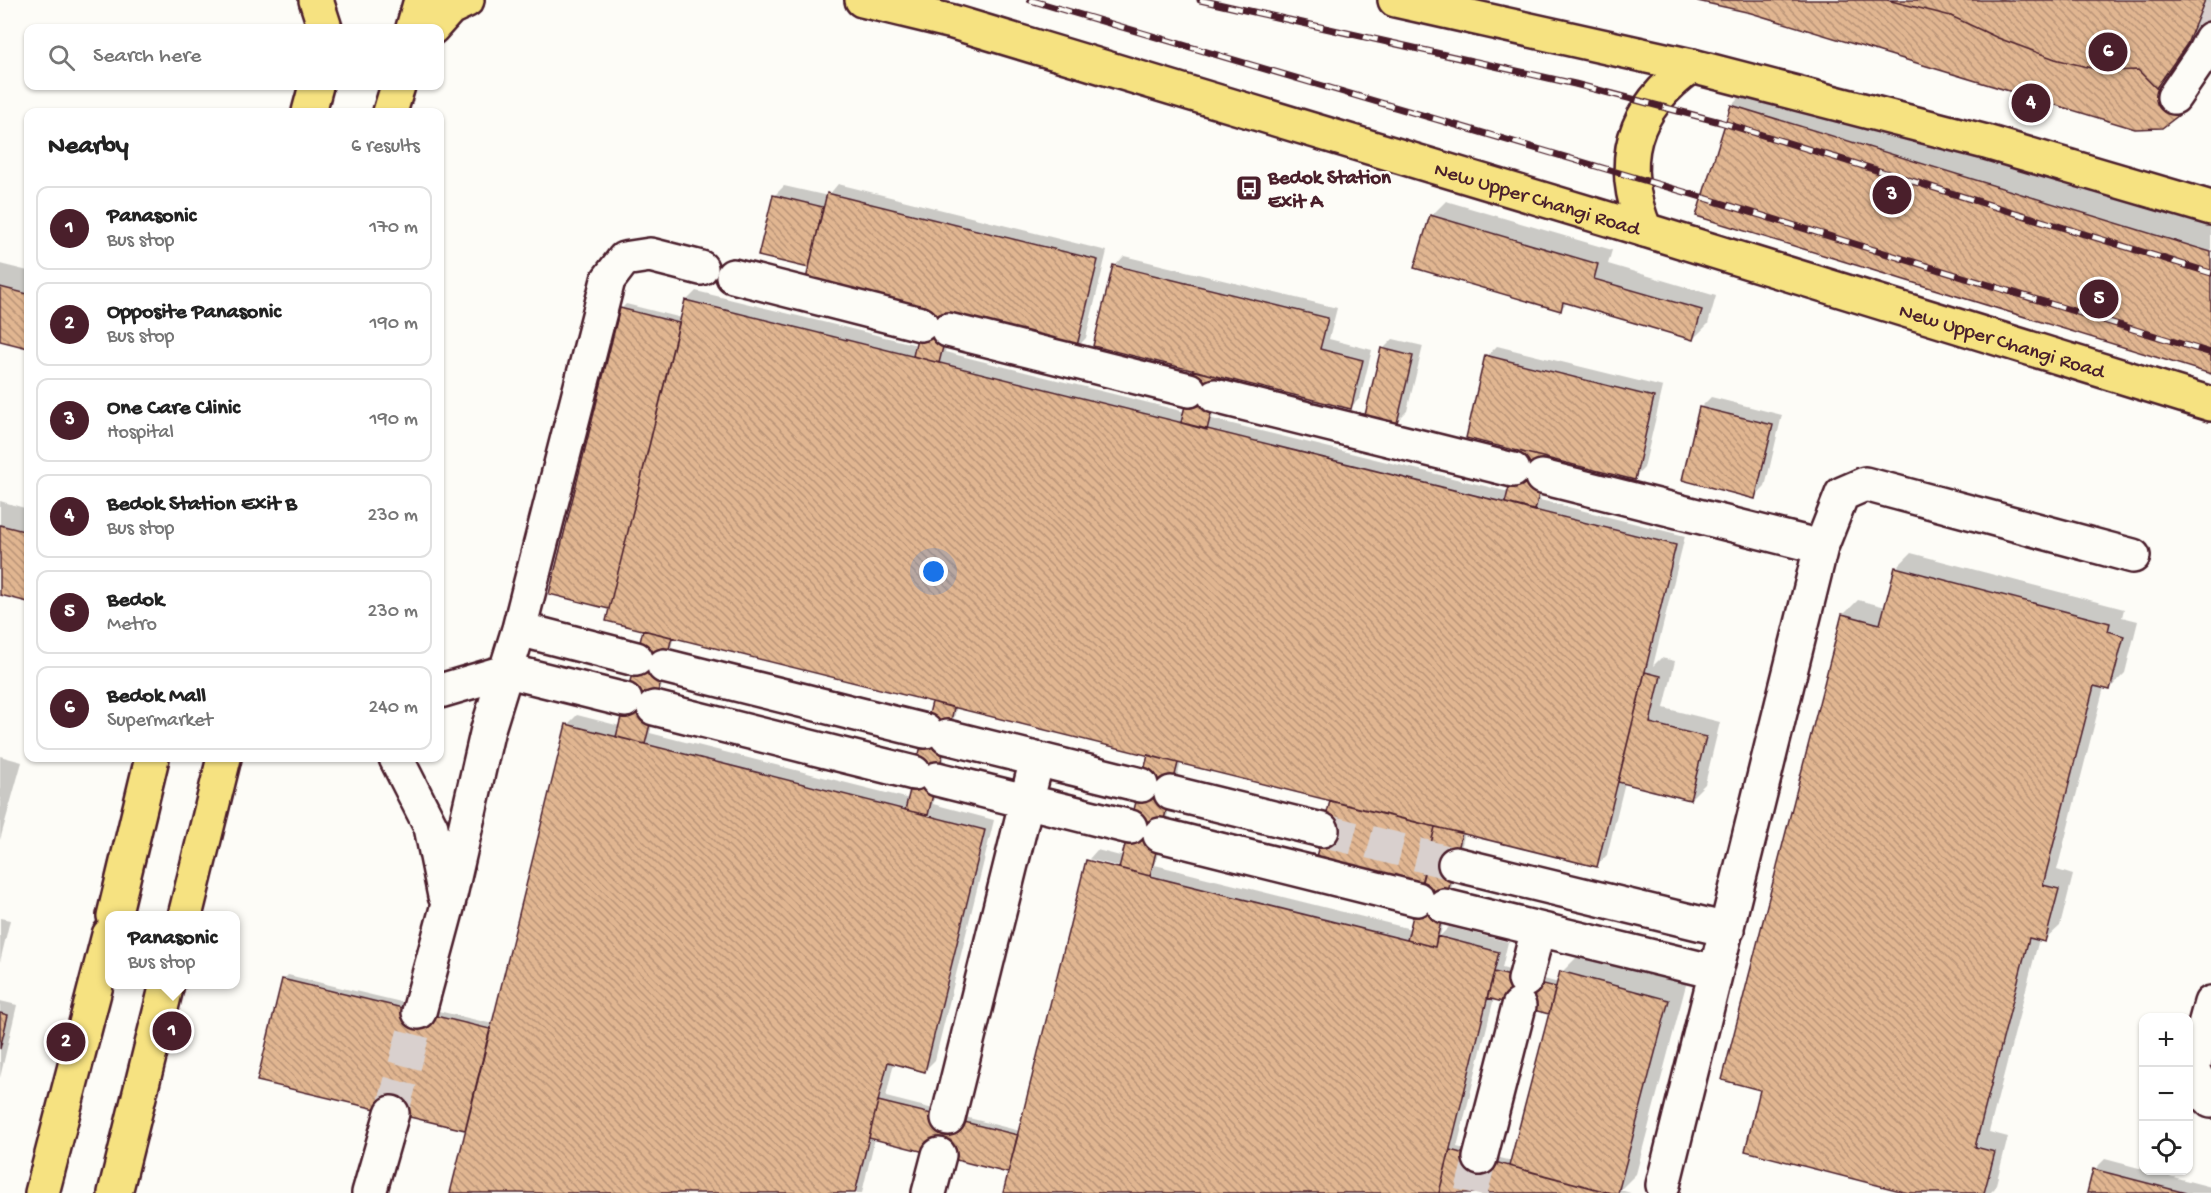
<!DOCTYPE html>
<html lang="en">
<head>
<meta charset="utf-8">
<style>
	:root { --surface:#fff; --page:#f6f6f6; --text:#222; --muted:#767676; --line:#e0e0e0; --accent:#4a1f2b }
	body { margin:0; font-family:"Gochi Hand",sans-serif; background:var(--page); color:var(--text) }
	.controls { position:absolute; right:18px; bottom:18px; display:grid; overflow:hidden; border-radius:12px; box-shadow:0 2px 4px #0004 }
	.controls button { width:54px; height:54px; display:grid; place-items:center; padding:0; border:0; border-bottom:2px solid var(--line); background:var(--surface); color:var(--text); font:30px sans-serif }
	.you { position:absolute; left:934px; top:572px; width:21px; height:21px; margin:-15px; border:4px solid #fff; border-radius:50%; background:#1a73e8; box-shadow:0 0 0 9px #1a73e833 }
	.badge { display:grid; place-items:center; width:39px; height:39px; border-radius:50%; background:var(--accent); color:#fff; font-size:20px; font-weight:700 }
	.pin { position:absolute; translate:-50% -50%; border:3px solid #fff; box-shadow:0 2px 6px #0006 }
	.popup { position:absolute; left:105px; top:911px; width:135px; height:78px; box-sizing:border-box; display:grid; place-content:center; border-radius:12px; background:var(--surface); filter:drop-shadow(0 2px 4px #0005); font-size:20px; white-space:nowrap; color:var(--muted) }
	.popup b { font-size:22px; color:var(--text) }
	.popup::after { content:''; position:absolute; left:50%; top:100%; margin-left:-12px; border:12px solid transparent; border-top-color:var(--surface) }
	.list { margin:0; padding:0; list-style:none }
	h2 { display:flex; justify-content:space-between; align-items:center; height:78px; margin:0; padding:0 24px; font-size:26px }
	h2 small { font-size:20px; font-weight:400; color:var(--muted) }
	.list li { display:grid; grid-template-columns:39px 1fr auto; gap:18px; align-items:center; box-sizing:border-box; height:84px; margin:0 12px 12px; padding:0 12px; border:2px solid var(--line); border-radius:12px }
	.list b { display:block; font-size:22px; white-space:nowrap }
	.list p { margin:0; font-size:20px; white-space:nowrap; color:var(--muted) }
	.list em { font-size:20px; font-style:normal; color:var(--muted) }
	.icon { flex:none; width:33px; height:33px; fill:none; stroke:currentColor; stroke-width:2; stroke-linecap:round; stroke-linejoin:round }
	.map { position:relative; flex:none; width:2211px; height:1193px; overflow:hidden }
	.search { position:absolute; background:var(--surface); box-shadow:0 2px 4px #0004; left:24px; top:24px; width:420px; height:66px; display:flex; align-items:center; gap:15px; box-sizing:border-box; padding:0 21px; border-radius:12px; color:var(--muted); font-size:22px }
	.panel { position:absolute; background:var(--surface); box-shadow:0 2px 4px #0004; left:24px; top:108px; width:420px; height:654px; border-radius:12px }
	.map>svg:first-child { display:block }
	.shadow { fill:#0003; fill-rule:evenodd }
	.building { fill:url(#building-back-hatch); stroke:#4a1f2b; stroke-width:1.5 }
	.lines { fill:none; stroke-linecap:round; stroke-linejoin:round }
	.minor-tunnel { stroke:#d9d0ce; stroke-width:33; stroke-dasharray:33 16; stroke-linecap:butt }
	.minor-casing { stroke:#4a1f2b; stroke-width:38 }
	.major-casing { stroke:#4a1f2b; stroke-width:38 }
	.minor { stroke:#fdfcf7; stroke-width:33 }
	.major { stroke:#f6e281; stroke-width:33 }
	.rail-casing { stroke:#4a1f2b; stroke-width:7 }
	.rail { stroke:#fdfcf7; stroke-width:4.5; stroke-dasharray:14; stroke-linecap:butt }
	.labels { text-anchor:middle; stroke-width:5; stroke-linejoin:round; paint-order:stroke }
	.poi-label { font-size:21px; font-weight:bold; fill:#4a1f2b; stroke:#fdfcf7; text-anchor:start }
	.street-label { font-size:21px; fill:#4a1f2b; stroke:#fdfcf7 }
</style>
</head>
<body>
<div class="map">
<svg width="2211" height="1193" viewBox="0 0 2211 1193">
	<defs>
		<pattern id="building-back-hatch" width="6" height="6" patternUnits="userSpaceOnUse" patternTransform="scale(1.5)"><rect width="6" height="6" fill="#e1b691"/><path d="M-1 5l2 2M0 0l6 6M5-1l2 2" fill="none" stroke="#b89377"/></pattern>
	</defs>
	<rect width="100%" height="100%" fill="#fdfcf7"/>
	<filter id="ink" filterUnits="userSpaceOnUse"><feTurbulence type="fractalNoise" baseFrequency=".0167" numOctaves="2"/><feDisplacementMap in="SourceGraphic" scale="12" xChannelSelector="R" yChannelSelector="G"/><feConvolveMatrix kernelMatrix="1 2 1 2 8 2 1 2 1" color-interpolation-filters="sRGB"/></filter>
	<g filter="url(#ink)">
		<path class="shadow" d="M 1700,0 L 2211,0 L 2211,12 L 2206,23 L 2175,67 L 2159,83 L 2179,93 L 2183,108 Z
			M 1751,86 L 2211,227 L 2211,373 L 1732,105 Z
			M 838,184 L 1107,251 L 1086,338 L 1076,348 L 953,318 L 945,352 L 1185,412 L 1195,369 L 1115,266 L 1124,256 L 1337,308 L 1329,339 L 1372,350 L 1360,398 L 1350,408 L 1223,376 L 1212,419 L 1509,492 L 1521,450 L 1487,356 L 1497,346 L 1663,387 L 1644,468 L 1634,478 L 1550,457 L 1540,500 L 1685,536 L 1653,666 L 1661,658 L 1675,661 L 1664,708 L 1720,722 L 1705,784 L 1690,799 L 1625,782 L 1607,855 L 1597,865 L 1465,832 L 1440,936 L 1449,927 L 1508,942 L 1502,968 L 1559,983 L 1562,972 L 1581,953 L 1687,981 L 1636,1174 L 1620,1190 L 1631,1193 L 1005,1193 L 1010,1172 L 875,1138 L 862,1193 L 452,1193 L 468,1125 L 465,1129 L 283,980 L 288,975 L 493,1024 L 567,725 L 577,715 L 620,726 L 646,629 L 611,608 L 621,309 L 626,304 L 682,318 L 686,301 L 696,291 L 917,345 L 925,313 L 810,267 L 774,196 L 784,186 L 828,196 ZM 674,636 L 935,701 L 910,799 L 650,733 ZM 957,706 L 1151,755 L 1124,857 L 1097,850 L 1089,859 L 1121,867 L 1121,870 L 1020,1131 L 886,1097 L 894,1062 L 925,1070 L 935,1060 L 994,820 L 933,804 ZM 1181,762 L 1333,800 L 1331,802 L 1422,885 L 1411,929 L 1155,865 ZM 1494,998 L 1552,1008 L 1512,1161 L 1457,1147 Z
			M 1446,201 L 1612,250 L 1608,264 L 1716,296 L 1708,324 L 1693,339 L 1568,302 L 1560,309 L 1431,216 Z
			M 0,264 L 28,271 L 28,347 L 0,340 Z
			M 1393,339 L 1423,346 L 1407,411 L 1397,421 L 1383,349 Z
			M 1711,397 L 1782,415 L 1765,487 L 1755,497 L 1684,479 L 1701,407 Z
			M 0,501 L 28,509 L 28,601 L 0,594 Z
			M 1911,553 L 2124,609 L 2122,617 L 2138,621 L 2125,673 L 2110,688 L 2104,687 L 2057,870 L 2073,875 L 2060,926 L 2045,940 L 2039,939 L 1989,1132 L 2008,1137 L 1995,1188 L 1990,1193 L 1914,1193 L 1762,1089 L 1843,615 L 1858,600 L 1886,607 L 1896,568 Z
			M 0,756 L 22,762 L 0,840 Z
			M 0,918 L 10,920 L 0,962 Z
			M 0,1001 L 17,1005 L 0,1078 Z
			M 2105,1159 L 2211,1187 L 2211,1193 L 2088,1193 L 2095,1169 Z"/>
		<path class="building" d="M 1693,0 L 1887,0 L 1951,16 L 1998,38 L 2055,59 L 2103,71 L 2138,70 L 2156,88 L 2174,97 L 2187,98 L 2179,115 L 2162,128 L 2135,129 L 1751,13 Z
			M 1887,0 L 2205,0 L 2187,44 L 2156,88 L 2138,70 L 2103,71 L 2055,59 L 1998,38 L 1951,16 Z
			M 1731,105 L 2211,252 L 2211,374 L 1696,216 Z
			M 827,193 L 1098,260 L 1076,350 L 805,283 Z
			M 773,195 L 823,207 L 809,268 L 758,256 Z
			M 1430,215 L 1598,264 L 1594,279 L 1702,310 L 1693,340 L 1563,302 L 1561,311 L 1414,268 Z
			M 1113,265 L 1328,318 L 1320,349 L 1363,360 L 1351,409 L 1093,346 Z
			M 0,287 L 28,294 L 28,348 L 0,341 Z
			M 685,300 L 1676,545 L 1597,867 L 606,621 Z
			M 620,308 L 679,323 L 609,609 L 549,594 Z
			M 923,312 L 950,319 L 939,363 L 913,356 Z
			M 1381,348 L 1413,356 L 1397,423 L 1365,415 Z
			M 1485,355 L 1654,397 L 1635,480 L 1466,438 Z
			M 1193,370 L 1220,377 L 1207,430 L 1181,423 Z
			M 1699,407 L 1773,425 L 1755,499 L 1682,480 Z
			M 1518,451 L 1547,458 L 1535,511 L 1505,503 Z
			M 0,525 L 28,532 L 28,602 L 0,595 Z
			M 1895,567 L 2110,623 L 2108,631 L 2124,636 L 2110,690 L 2094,686 L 2043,885 L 2059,889 L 2045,942 L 2029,938 L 1975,1147 L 1995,1152 L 1984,1193 L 1908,1193 L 1745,1151 L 1760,1090 L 1722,1080 L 1842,614 L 1880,624 Z
			M 643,630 L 672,637 L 645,744 L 616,737 Z
			M 1645,672 L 1661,676 L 1650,723 L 1706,737 L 1690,800 L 1618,782 Z
			M 932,702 L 954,708 L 928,815 L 905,810 Z
			M 566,724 L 985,830 L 925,1072 L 888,1062 L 855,1193 L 450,1193 Z
			M 1148,755 L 1178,763 L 1150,876 L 1119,868 Z
			M 1330,801 L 1435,827 L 1421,886 L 1315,861 Z
			M 1435,827 L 1462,833 L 1435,947 L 1407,940 Z
			M 1086,860 L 1435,947 L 1437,936 L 1499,952 L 1439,1193 L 1003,1193 Z
			M 1560,971 L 1669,1000 L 1618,1193 L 1611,1193 L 1509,1166 Z
			M 1494,972 L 1556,987 L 1549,1014 L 1487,998 Z
			M 282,979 L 490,1029 L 465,1130 L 257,1081 Z
			M 0,1013 L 8,1015 L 0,1049 Z
			M 878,1101 L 1018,1135 L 1008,1173 L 869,1138 Z
			M 1450,1150 L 1611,1193 L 1439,1193 Z
			M 2093,1169 L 2186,1193 L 2087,1193 Z"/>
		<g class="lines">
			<path class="minor-tunnel" d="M 2200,17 L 2211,21
				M 1322,830 L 1455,864
				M 392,1113 L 419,1012
				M 1471,1193 L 1480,1158"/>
			<defs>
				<path id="minor" d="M 2174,97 L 2204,53 L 2211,39
					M 733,276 L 921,324
					M 948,330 L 1189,390
					M 1215,396 L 1513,470
					M 1542,477 L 1821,547
					M 519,629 L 636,659
					M 664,666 L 925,731
					M 440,691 L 508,671 L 625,700
					M 654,708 L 914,773
					M 947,737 L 1141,785
					M 396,758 L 431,827 L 445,896
					M 937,779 L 1130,827
					M 1171,793 L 1322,830
					M 1160,835 L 1417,899
					M 1455,864 L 1727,930
					M 1444,906 L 1715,972
					M 1525,980 L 1538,929
					M 2211,1003 L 2193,1068 L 2206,1096 L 2211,1101
					M 419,1012 L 447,908 L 488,729 L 519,629 L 608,280 L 624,259 L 650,255 L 701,268
					M 948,1118 L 1037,759
					M 1480,1158 L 1519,1006
					M 1663,1185 L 1821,547 L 1842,494 L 1865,484 L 2133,556
					M 369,1193 L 392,1113
					M 929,1193 L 939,1155"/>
				<g id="major">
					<path d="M 316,0 L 325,28"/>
					<path id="s1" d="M 862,0 L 953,22 L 1645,230 L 2211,404"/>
					<path d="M 1395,0 L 1692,66 L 1986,142 L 2211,208"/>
					<path d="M 413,28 L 421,0"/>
					<path d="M 432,28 L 450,8 L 467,0"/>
					<path d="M 309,112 L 316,86"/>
					<path d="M 390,112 L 398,86"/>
					<path d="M 1645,230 C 1617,162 1631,109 1692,66"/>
					<path d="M 114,916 L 152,758"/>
					<path d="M 185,916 L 224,758"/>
					<path d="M 42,1193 L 109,935"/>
					<path d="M 115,1193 L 167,984"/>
				</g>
			</defs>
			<use href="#minor" class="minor-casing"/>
			<use href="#major" class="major-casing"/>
			<use href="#minor" class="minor"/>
			<use href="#major" class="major"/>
			<defs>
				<path id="rail" d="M 1030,0 L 1698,196 L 2211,353
					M 1200,0 L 1575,84 L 1720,122 L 2211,273"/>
			</defs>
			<use href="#rail" class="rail-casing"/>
			<use href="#rail" class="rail"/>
		</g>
	</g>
	<defs>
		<symbol id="bus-square" viewBox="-11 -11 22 22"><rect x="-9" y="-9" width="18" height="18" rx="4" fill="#4a1f2b" stroke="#fdfcf7"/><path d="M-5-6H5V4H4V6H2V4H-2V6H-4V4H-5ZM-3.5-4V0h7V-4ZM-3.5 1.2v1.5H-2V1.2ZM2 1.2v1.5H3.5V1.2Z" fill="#fff"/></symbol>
	</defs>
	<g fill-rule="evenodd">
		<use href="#bus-square" x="1234" y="173" width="30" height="30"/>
	</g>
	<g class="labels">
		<g class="poi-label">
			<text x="1268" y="183">Bedok Station<tspan x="1268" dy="24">Exit A</tspan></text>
		</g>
		<g class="street-label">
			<text dy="7" stroke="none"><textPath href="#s1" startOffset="704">New Upper Changi Road</textPath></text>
			<text dy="7" stroke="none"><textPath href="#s1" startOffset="1190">New Upper Changi Road</textPath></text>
		</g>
	</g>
</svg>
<div class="controls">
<button>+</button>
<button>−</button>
<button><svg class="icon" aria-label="locate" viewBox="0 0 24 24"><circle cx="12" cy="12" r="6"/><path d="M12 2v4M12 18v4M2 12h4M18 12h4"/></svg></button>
</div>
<div class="you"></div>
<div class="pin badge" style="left:172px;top:1031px">1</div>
<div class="popup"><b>Panasonic</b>Bus stop</div>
<div class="pin badge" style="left:66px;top:1042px">2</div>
<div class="pin badge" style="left:1892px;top:195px">3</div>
<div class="pin badge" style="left:2031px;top:103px">4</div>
<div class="pin badge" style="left:2099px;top:299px">5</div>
<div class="pin badge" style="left:2108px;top:52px">6</div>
<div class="search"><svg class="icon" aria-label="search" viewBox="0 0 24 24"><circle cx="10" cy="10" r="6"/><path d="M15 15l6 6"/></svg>Search here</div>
<section class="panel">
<h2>Nearby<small>6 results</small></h2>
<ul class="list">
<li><span class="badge">1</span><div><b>Panasonic</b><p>Bus stop</p></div><em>170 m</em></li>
<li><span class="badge">2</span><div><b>Opposite Panasonic</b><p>Bus stop</p></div><em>190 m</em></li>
<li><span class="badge">3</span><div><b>One Care Clinic</b><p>Hospital</p></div><em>190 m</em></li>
<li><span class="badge">4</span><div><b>Bedok Station Exit B</b><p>Bus stop</p></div><em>230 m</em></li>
<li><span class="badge">5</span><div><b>Bedok</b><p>Metro</p></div><em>230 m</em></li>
<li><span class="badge">6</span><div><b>Bedok Mall</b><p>Supermarket</p></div><em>240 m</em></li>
</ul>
</section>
</div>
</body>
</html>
